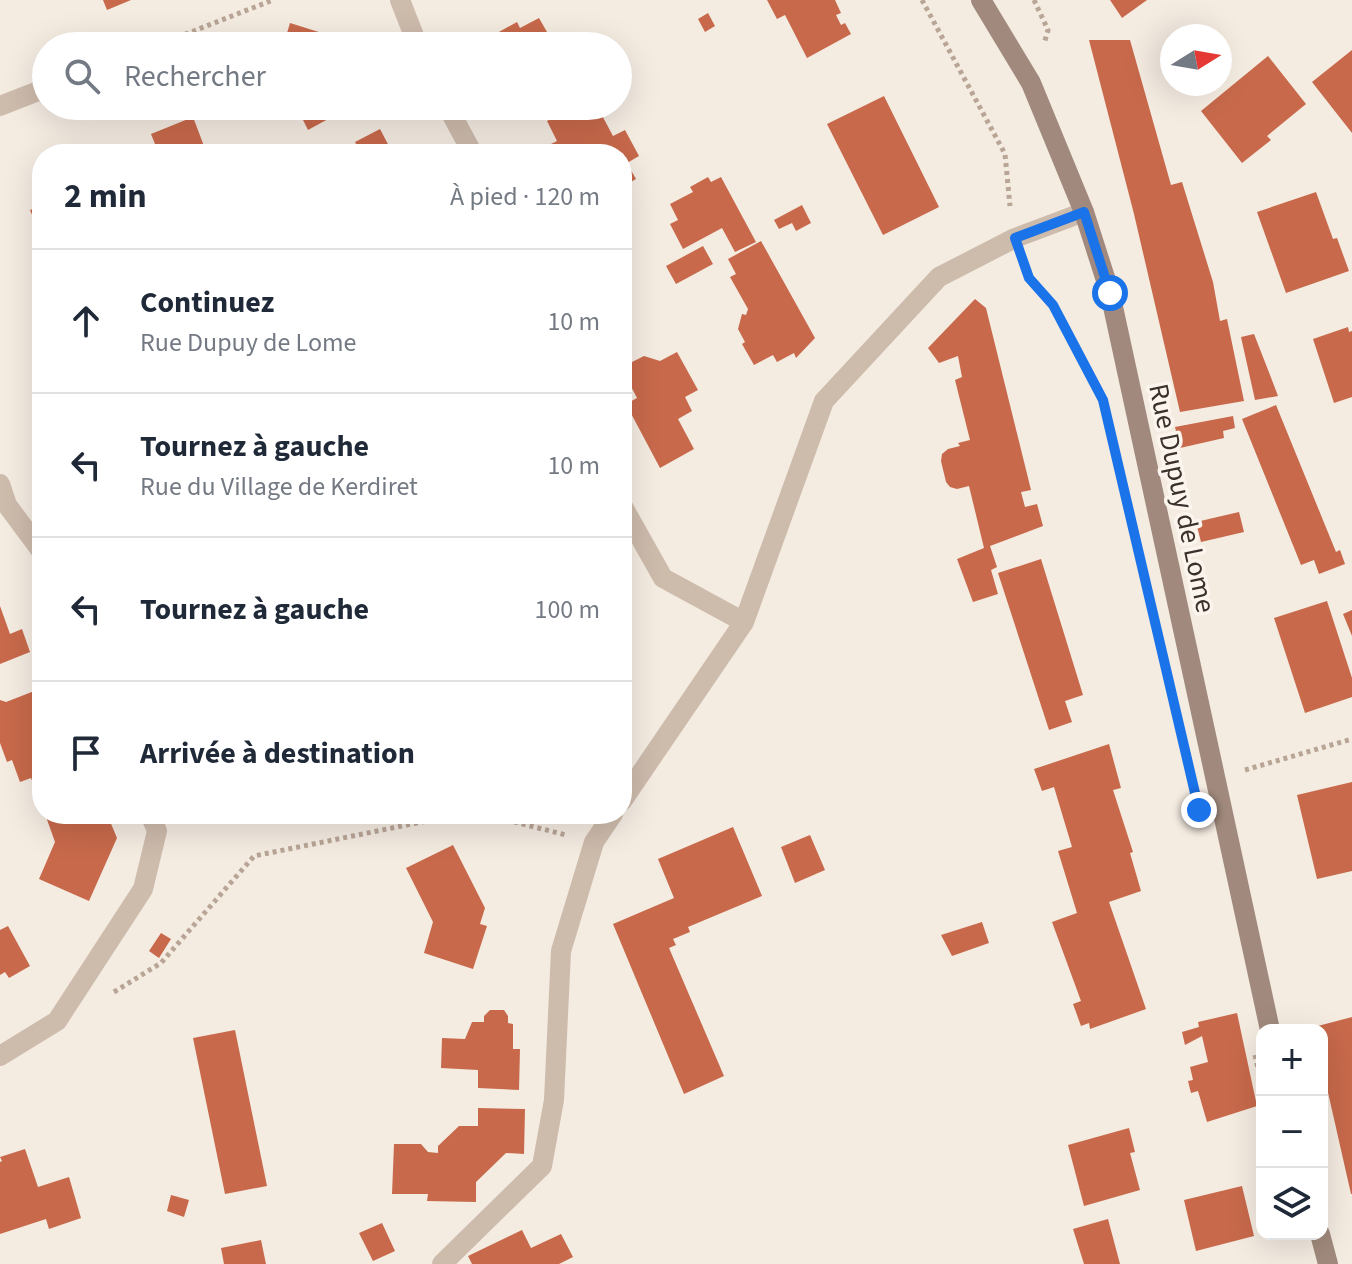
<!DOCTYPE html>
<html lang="fr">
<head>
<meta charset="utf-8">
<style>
	:root { --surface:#fff; --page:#f6f6f7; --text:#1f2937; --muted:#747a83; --line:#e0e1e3 }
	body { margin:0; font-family:"Source Sans 3",sans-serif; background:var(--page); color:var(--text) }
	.controls { position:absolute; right:24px; bottom:24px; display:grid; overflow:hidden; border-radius:16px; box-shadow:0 8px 32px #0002 }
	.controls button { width:72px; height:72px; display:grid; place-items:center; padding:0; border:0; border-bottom:2px solid var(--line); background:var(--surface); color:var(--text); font:40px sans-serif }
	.compass { position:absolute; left:1160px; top:24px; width:72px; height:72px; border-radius:50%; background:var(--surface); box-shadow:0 8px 32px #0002; rotate:79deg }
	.stop { position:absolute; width:24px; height:24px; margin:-18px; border:6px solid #1a73e8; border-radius:50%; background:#fff }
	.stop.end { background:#1a73e8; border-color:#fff; box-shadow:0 2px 8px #0008 }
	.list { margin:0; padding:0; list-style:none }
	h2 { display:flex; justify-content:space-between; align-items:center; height:104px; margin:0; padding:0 32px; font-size:34px }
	h2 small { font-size:26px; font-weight:400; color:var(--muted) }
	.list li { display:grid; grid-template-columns:52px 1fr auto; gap:24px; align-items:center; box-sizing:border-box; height:144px; padding:0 32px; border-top:2px solid var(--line) }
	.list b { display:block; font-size:30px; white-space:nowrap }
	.list p { margin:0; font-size:26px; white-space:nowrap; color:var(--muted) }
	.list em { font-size:26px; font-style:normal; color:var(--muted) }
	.icon { flex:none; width:44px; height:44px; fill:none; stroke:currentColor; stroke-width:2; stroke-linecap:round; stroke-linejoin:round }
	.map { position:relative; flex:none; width:1352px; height:1264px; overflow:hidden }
	.search { position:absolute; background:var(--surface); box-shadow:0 8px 32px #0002; left:32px; top:32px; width:600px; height:88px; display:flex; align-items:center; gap:20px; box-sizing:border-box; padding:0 28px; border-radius:44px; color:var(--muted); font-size:30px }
	.panel { position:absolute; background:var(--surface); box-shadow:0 8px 32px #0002; left:32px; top:144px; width:600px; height:680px; border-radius:32px }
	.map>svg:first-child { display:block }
	.building { fill:#c8694b }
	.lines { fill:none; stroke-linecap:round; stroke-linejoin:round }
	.path { stroke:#b9a596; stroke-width:5; stroke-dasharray:4 4; stroke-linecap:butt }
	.street { stroke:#cdbbac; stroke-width:20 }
	.secondary { stroke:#a18a7d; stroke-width:20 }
	.route { stroke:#1a73e8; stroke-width:10 }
	.labels { text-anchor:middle; stroke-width:7; stroke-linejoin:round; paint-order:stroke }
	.street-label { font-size:28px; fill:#3b302b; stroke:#fbf5ee }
</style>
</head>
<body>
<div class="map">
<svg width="1352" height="1264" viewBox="0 0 1352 1264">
	<rect width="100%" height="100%" fill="#f4ebe1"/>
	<path class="building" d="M 103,0 L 131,0 L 107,10 Z
		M 767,0 L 835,0 L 841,13 L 836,15 L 841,25 L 845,23 L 851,34 L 807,58 L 785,15 L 777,19 Z
		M 1110,0 L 1147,0 L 1122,18 Z
		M 708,13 L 715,26 L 705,32 L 698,19 Z
		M 539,18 L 555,46 L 498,46 L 495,41 L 497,33 L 517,22 L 520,28 Z
		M 290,23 L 322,33 L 319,46 L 274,46 L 285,40 Z
		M 1089,40 L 1130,40 L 1171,185 L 1182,182 L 1213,282 L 1220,321 L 1227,319 L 1244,401 L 1180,412 L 1134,214 Z
		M 1352,50 L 1352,133 L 1312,82 Z
		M 1268,56 L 1306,104 L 1267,136 L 1271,140 L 1242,163 L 1201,111 Z
		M 884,96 L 939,207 L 883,235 L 827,124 Z
		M 296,106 L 352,106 L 308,130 Z
		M 575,106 L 597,106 L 613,136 L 625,130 L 639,156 L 627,163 L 636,179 L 622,187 L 622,154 L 549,154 L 545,147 L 557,141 L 547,121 Z
		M 193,117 L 207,154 L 159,154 L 151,134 Z
		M 380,129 L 391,150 L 395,149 L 398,154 L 347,154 L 358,148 L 355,142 Z
		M 708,177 L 711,182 L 721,177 L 756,242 L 735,252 L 722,228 L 683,249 L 670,224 L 678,220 L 670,204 L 693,192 L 690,187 Z
		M 1316,192 L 1333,239 L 1337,238 L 1349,271 L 1286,293 L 1257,212 Z
		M 802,205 L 811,223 L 796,231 L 792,223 L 779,229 L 774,220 Z
		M 42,206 L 42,239 L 30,210 Z
		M 761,241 L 815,338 L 796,358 L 794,353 L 777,362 L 773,355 L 754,365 L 742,344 L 745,342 L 738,329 L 742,314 L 746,315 L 748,309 L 730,277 L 736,274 L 728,259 Z
		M 703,246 L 713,264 L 676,284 L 666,266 Z
		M 975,299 L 986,308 L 1031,490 L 1021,492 L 1025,507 L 1037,504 L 1043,526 L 990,546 L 997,567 L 991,570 L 998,594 L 973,602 L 957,559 L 984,548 L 969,486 L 957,489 L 950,487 L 946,482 L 941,461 L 942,454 L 948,449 L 960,446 L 958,443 L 970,440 L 955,380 L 962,377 L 958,356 L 939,363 L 928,348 Z
		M 1348,327 L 1349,332 L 1352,331 L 1352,397 L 1334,403 L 1313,339 Z
		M 1254,334 L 1270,375 L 1278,396 L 1255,400 L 1241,337 Z
		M 677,352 L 698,390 L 685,397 L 692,411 L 678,419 L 694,449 L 660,468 L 626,404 L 637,398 L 627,379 L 632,362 L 644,356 L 660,361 Z
		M 1276,405 L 1336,552 L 1340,550 L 1345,564 L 1319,574 L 1314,560 L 1301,565 L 1242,419 Z
		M 1233,416 L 1235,428 L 1223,431 L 1224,438 L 1180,448 L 1175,427 Z
		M 1239,512 L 1244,532 L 1201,542 L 1196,522 Z
		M 1041,559 L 1083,695 L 1065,701 L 1072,722 L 1049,730 L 998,573 Z
		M 1327,601 L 1352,678 L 1352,697 L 1305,713 L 1274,618 Z
		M 0,606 L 10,634 L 22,629 L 30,652 L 0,664 Z
		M 1352,610 L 1352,636 L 1343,614 Z
		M 42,688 L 42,807 L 31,778 L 20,782 L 12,760 L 7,762 L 0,743 L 0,700 L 6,702 Z
		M 1109,744 L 1121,788 L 1113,790 L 1133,852 L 1130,853 L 1141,891 L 1109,902 L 1146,1009 L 1090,1029 L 1089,1023 L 1081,1026 L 1073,1004 L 1081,1001 L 1052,922 L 1077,913 L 1058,851 L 1072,847 L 1054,787 L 1042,791 L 1034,769 Z
		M 1352,782 L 1352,871 L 1317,879 L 1297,795 Z
		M 45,814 L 107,814 L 117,838 L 89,901 L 39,879 L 55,842 Z
		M 733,827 L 762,896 L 688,927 L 690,932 L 673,939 L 676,945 L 669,948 L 724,1076 L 684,1094 L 613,924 L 674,898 L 658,859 Z
		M 810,835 L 825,870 L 795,883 L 781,847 Z
		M 453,845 L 485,908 L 480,924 L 487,926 L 473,969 L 424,953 L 433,922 L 406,868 Z
		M 982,922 L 989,943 L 952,956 L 941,935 Z
		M 8,926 L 30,966 L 9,978 L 5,972 L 0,975 L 0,930 Z
		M 161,933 L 171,939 L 159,958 L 149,951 Z
		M 490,1010 L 504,1010 L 508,1016 L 508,1023 L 513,1024 L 513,1049 L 520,1049 L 519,1090 L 478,1088 L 478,1070 L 441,1068 L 442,1038 L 465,1039 L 472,1022 L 484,1022 L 484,1016 Z
		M 1237,1013 L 1257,1106 L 1207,1122 L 1198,1091 L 1191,1093 L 1188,1081 L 1193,1080 L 1190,1067 L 1208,1062 L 1202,1036 L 1185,1045 L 1182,1032 L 1199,1027 L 1198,1022 Z
		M 1352,1017 L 1352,1194 L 1351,1194 L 1322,1066 L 1322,1030 L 1314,1030 L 1314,1027 Z
		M 235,1030 L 267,1186 L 225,1194 L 193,1038 Z
		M 478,1108 L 525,1109 L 524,1154 L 506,1153 L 476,1182 L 476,1202 L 427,1201 L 428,1194 L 392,1194 L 394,1144 L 421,1144 L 428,1152 L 438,1153 L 438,1146 L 459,1126 L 478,1126 Z
		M 1129,1128 L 1135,1152 L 1130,1153 L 1140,1190 L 1084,1206 L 1068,1145 Z
		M 25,1149 L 38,1187 L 69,1177 L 81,1218 L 49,1229 L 46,1219 L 0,1234 L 0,1162 L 2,1161 L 0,1157 Z
		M 1242,1186 L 1254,1236 L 1196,1251 L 1184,1200 Z
		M 171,1195 L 189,1200 L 184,1217 L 167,1211 Z
		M 1108,1219 L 1120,1264 L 1084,1264 L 1073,1229 Z
		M 382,1223 L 395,1251 L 373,1261 L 359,1233 Z
		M 522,1230 L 531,1248 L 561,1234 L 573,1257 L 559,1264 L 472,1264 L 468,1256 Z
		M 261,1240 L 266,1264 L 224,1264 L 221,1248 Z"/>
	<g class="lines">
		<path class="path" d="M 922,0 L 1005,154 L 1010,206
			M 1034,0 L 1048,30 L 1044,44
			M 155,46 L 273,0
			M 1025,266 L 1029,278 L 1053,305 L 1096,388
			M 1245,770 L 1352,739
			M 483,814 L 566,835
			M 114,992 L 161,963 L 254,856 L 461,814
			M 1255,1055 L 1262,1086"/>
		<path class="street" d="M 400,0 L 418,46
			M 0,106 L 46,88
			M 447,106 L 473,154
			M 0,484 L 7,505 L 42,552
			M 622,505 L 663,578 L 744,622
			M 622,801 L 744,622 L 824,401 L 939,277 L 1015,238 L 1084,212
			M 0,1056 L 57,1021 L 143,889 L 157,831 L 150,814
			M 442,1264 L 542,1166 L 554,1100 L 561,951 L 594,842 L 613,814"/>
		<path class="secondary" d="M 981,0 L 1031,83 L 1084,212 L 1110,293 L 1270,1030
			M 1320,1234 L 1328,1264"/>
	</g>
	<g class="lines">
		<path class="route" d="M 1110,293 L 1084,212 L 1015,238 L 1029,278 L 1053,305 L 1103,400 L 1199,810"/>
	</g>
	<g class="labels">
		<g class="street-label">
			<text transform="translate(1183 498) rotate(78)" y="10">Rue Dupuy de Lome</text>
		</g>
	</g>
</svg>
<div class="controls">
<button>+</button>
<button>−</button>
<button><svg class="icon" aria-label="layers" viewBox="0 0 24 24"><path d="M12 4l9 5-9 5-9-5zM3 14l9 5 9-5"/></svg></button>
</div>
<svg class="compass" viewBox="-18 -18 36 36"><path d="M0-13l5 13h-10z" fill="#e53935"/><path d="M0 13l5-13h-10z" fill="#747a83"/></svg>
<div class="stop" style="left:1110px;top:293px"></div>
<div class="stop end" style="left:1199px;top:810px"></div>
<div class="search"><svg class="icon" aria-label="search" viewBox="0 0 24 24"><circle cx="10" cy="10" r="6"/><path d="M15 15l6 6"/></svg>Rechercher</div>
<section class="panel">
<h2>2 min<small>À pied · 120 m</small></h2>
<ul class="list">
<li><svg class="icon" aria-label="ahead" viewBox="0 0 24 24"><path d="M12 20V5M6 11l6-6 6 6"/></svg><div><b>Continuez</b><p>Rue Dupuy de Lome</p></div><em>10 m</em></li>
<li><svg class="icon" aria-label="left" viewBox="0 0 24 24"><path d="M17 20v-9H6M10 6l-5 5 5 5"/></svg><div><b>Tournez à gauche</b><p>Rue du Village de Kerdiret</p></div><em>10 m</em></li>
<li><svg class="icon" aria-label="left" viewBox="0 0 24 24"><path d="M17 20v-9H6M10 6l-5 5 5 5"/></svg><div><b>Tournez à gauche</b></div><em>100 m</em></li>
<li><svg class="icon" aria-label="arrive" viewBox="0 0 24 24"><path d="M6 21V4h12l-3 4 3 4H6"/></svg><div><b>Arrivée à destination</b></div></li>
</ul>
</section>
</div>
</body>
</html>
